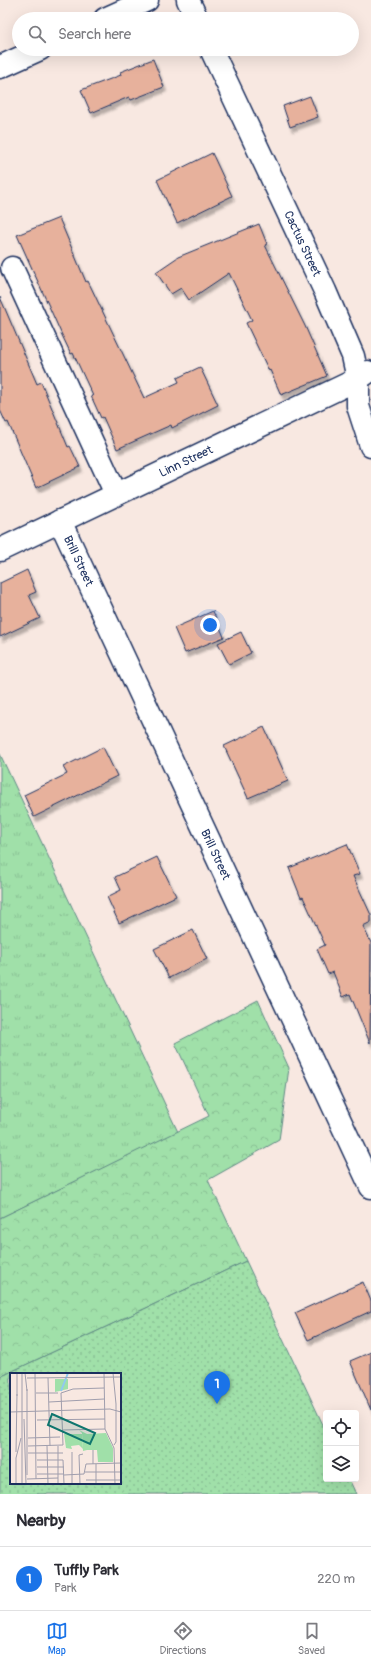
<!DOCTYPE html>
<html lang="en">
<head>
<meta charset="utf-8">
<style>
	:root { --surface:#fff; --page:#f2f2f3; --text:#2b2b33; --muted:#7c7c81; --line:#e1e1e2; --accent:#1a73e8 }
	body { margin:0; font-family:Pangolin,sans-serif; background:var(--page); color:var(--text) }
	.controls { position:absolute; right:12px; bottom:12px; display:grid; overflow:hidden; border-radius:4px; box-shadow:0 4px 16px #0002 }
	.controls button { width:36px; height:36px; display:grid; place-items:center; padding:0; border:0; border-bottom:1px solid var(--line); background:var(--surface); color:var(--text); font:20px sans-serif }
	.you { position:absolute; left:210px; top:625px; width:14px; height:14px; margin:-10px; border:3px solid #fff; border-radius:50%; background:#1a73e8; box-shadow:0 0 0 6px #1a73e833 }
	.badge { display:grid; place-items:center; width:26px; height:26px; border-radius:50%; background:var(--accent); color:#fff; font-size:13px; font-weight:700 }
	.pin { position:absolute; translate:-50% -33px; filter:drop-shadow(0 1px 2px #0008) }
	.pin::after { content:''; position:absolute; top:21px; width:14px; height:12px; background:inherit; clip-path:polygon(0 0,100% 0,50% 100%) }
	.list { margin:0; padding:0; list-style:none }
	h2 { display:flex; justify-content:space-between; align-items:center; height:52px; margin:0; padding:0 16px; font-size:17px }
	h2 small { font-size:13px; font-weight:400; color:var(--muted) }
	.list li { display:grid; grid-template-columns:26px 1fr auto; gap:12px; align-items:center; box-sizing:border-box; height:64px; padding:0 16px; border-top:1px solid var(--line) }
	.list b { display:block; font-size:15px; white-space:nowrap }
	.list p { margin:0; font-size:13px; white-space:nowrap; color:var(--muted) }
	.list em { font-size:13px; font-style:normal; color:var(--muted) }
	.icon { flex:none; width:22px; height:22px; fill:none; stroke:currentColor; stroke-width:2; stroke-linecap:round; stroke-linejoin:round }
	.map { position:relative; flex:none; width:371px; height:1494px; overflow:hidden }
	.search { position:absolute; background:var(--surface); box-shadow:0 4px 16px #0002; left:12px; right:12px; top:12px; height:44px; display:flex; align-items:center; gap:10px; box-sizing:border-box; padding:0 14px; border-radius:22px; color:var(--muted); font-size:15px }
	.sheet { height:116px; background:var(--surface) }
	nav { display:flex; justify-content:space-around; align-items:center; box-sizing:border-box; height:56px; border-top:1px solid var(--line); background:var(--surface); font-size:11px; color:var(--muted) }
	nav a { display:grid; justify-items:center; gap:2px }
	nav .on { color:var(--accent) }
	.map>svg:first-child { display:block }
	.grass { fill:url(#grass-tufts); stroke:#5e8884 }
	.forest { fill:url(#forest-crowns); stroke:#5e8884 }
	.park { fill:url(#park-dots); stroke:#5e8884; fill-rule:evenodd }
	.building { fill:#e7b19c; stroke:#1b2f5e; filter:url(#shadow) }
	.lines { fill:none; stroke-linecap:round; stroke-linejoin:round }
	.minor-casing { stroke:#1b2f5e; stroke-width:25 }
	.minor { stroke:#fff; stroke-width:22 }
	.labels { text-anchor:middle; stroke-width:3.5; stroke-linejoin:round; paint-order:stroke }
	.street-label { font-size:12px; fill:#1b2f5e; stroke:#fff }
	.inset-river { fill:none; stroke:#91c9f0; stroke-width:2 }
	.inset-road { fill:none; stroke:#a09ead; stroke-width:1 }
	.view { fill:#0f766e; fill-opacity:0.15; stroke:#0f766e; stroke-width:2 }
	.inset-edge { fill:none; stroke:#1b2f5e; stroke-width:2 }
</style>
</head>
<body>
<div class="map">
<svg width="371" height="1494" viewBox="0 0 371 1494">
	<defs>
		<pattern id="grass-tufts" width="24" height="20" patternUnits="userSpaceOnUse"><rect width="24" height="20" fill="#a0e0a9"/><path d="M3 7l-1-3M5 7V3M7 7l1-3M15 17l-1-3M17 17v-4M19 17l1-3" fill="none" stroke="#89c094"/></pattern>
		<pattern id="forest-crowns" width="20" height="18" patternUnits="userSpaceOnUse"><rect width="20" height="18" fill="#a0e0a9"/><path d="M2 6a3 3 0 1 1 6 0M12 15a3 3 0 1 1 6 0" fill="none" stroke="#89c094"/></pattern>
		<pattern id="park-dots" width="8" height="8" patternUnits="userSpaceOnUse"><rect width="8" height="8" fill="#a0e0a9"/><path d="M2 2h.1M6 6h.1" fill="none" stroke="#89c094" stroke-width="1.8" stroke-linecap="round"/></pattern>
		<filter id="shadow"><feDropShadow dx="2.5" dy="4.5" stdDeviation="1" flood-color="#0004"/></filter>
	</defs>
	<rect width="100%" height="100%" fill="#f8e8e1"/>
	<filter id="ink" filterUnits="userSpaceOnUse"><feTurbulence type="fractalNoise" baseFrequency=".025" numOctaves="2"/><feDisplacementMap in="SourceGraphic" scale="8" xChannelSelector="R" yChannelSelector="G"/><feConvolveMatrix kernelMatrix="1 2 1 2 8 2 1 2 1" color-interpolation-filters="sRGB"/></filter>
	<g filter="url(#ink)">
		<path class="grass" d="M 0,754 L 178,1132 L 0,1218 Z"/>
		<path class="forest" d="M 258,1000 L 289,1068 L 279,1140 L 208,1180 L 246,1261 L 0,1377 L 0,1218 L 209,1116 L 175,1043 Z"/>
		<path class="park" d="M 246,1261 L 326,1431 L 326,1479 L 349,1479 L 356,1494 L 0,1494 L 0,1377 ZM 11,1374 L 120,1374 L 120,1483 L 11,1483 Z"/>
		<path class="building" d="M 153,59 L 164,87 L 131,100 L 129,97 L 91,113 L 81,90 L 121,75 L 120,72 Z
			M 310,96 L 318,117 L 290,127 L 283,106 Z
			M 212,153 L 232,196 L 177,223 L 157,180 Z
			M 59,218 L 86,282 L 88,281 L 144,398 L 179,382 L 177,378 L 200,367 L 218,405 L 172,428 L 171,425 L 117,449 L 103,417 L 101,418 L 91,396 L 93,396 L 73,353 L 71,354 L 61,333 L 17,235 Z
			M 259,224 L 267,244 L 265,245 L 305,326 L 327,376 L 281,395 L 270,370 L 269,371 L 246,323 L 252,320 L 229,273 L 189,300 L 181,288 L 171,294 L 156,272 L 178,257 Z
			M 0,297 L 37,384 L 41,382 L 68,447 L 70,446 L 80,467 L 36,488 L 8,422 L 6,423 L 0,410 Z
			M 27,570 L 36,592 L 29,595 L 40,618 L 0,637 L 0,583 Z
			M 213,611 L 224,637 L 185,653 L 174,628 Z
			M 241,632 L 251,653 L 229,664 L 218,643 Z
			M 264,727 L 288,781 L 248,798 L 224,746 Z
			M 103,747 L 117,776 L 34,817 L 24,795 L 67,774 L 63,767 Z
			M 347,844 L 360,874 L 353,876 L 371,915 L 371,922 L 363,926 L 371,943 L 370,1043 L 350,994 L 343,997 L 333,972 L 328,974 L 317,949 L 325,945 L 303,897 L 301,898 L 289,868 Z
			M 157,857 L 176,896 L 119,923 L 107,897 L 121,890 L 115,877 Z
			M 193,930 L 207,959 L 169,978 L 154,949 Z
			M 363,1282 L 371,1301 L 371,1311 L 308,1340 L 295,1313 Z
			M 371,1352 L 371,1410 L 350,1361 Z"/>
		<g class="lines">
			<defs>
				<g id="minor">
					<path d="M 188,0 L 197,19"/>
					<path d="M 105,19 L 147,0"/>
					<path id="s1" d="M 211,49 L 325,291 L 353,356 L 358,379 L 358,406 L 371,446"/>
					<path d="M 0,67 L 40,49"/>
					<path d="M 12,268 L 116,494"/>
					<path id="s2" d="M 60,521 L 371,1187"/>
					<path id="s3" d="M 0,550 L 358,379 L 368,372"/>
				</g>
			</defs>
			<use href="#minor" class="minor-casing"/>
			<use href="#minor" class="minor"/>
		</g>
	</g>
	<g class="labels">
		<g class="street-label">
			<text dy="4" stroke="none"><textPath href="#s1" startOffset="215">Cactus Street</textPath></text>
			<text dy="4" stroke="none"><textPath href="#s3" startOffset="206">Linn Street</textPath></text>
			<text dy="4" stroke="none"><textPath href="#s2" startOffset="44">Brill Street</textPath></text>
			<text dy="4" stroke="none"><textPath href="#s2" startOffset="368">Brill Street</textPath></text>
		</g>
	</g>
	<g transform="translate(10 1373)">
		<rect width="111" height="111" fill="#f8e8e1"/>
		<path d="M 45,6 L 58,6 L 58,16 L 45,19 ZM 54,61 L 72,61 L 73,76 L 69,72 L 61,73 L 62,76 L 56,75 Z" fill="#a0e0a9"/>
		<path d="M 69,57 L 77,61 L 77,77 L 73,78 L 72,60 Z" fill="#a0e0a9"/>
		<path d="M 96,60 L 103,75 L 103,89 L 88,89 L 87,77 L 77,77 L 77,61 Z" fill="#a0e0a9"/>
		<path class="inset-river" d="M 51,18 L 58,0"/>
		<path class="inset-road" d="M 15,0 L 17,18M 25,0 L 26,106M 94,0 L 95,56 L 104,75 L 105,111M 103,0 L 106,31 L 106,69 L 104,72M 17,5 L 111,4M 38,5 L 40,73M 17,16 L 17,102M 26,20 L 48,20M 7,23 L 7,0M 39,29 L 94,26M 0,39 L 100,36 L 111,39M 14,46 L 16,111M 27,47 L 95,46M 53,57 L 95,56M 18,65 L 50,64M 18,73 L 53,72 L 51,20 L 63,16 L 94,15M 37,73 L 38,111M 48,73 L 48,111M 83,77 L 83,91M 6,79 L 7,21M 62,79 L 62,111M 18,80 L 53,80M 27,87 L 53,87 L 54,111M 86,91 L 86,111M 27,94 L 54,94M 75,99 L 111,99M 27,101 L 54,101M 54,102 L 74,101 L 76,91 L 111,90M 17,106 L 48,105M 76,107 L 111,107M 6,111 L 6,85 L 11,65M 12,111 L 12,0M 70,111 L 69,82 L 73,81"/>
		<path class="view" d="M 42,41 L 85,60 L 80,71 L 38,52 Z"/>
		<rect width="111" height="111" class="inset-edge"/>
	</g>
</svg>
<div class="controls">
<button><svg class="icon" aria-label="locate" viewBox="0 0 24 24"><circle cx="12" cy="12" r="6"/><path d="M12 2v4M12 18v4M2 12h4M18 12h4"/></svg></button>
<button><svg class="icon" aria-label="layers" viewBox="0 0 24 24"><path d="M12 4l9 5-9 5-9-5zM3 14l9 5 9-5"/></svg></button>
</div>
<div class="you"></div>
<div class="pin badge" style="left:217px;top:1404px">1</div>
<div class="search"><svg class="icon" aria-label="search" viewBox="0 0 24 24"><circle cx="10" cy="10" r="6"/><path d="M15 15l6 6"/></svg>Search here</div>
</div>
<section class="sheet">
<h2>Nearby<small></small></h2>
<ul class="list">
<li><span class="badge">1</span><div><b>Tuffly Park</b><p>Park</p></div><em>220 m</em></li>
</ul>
</section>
<nav>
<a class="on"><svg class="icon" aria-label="map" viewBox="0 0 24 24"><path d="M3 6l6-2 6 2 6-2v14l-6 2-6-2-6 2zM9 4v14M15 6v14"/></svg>Map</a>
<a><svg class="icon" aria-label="directions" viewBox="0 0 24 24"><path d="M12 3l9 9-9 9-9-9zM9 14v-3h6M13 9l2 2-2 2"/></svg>Directions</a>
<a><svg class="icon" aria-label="saved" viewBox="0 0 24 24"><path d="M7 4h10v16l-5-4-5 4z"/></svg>Saved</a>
</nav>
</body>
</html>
